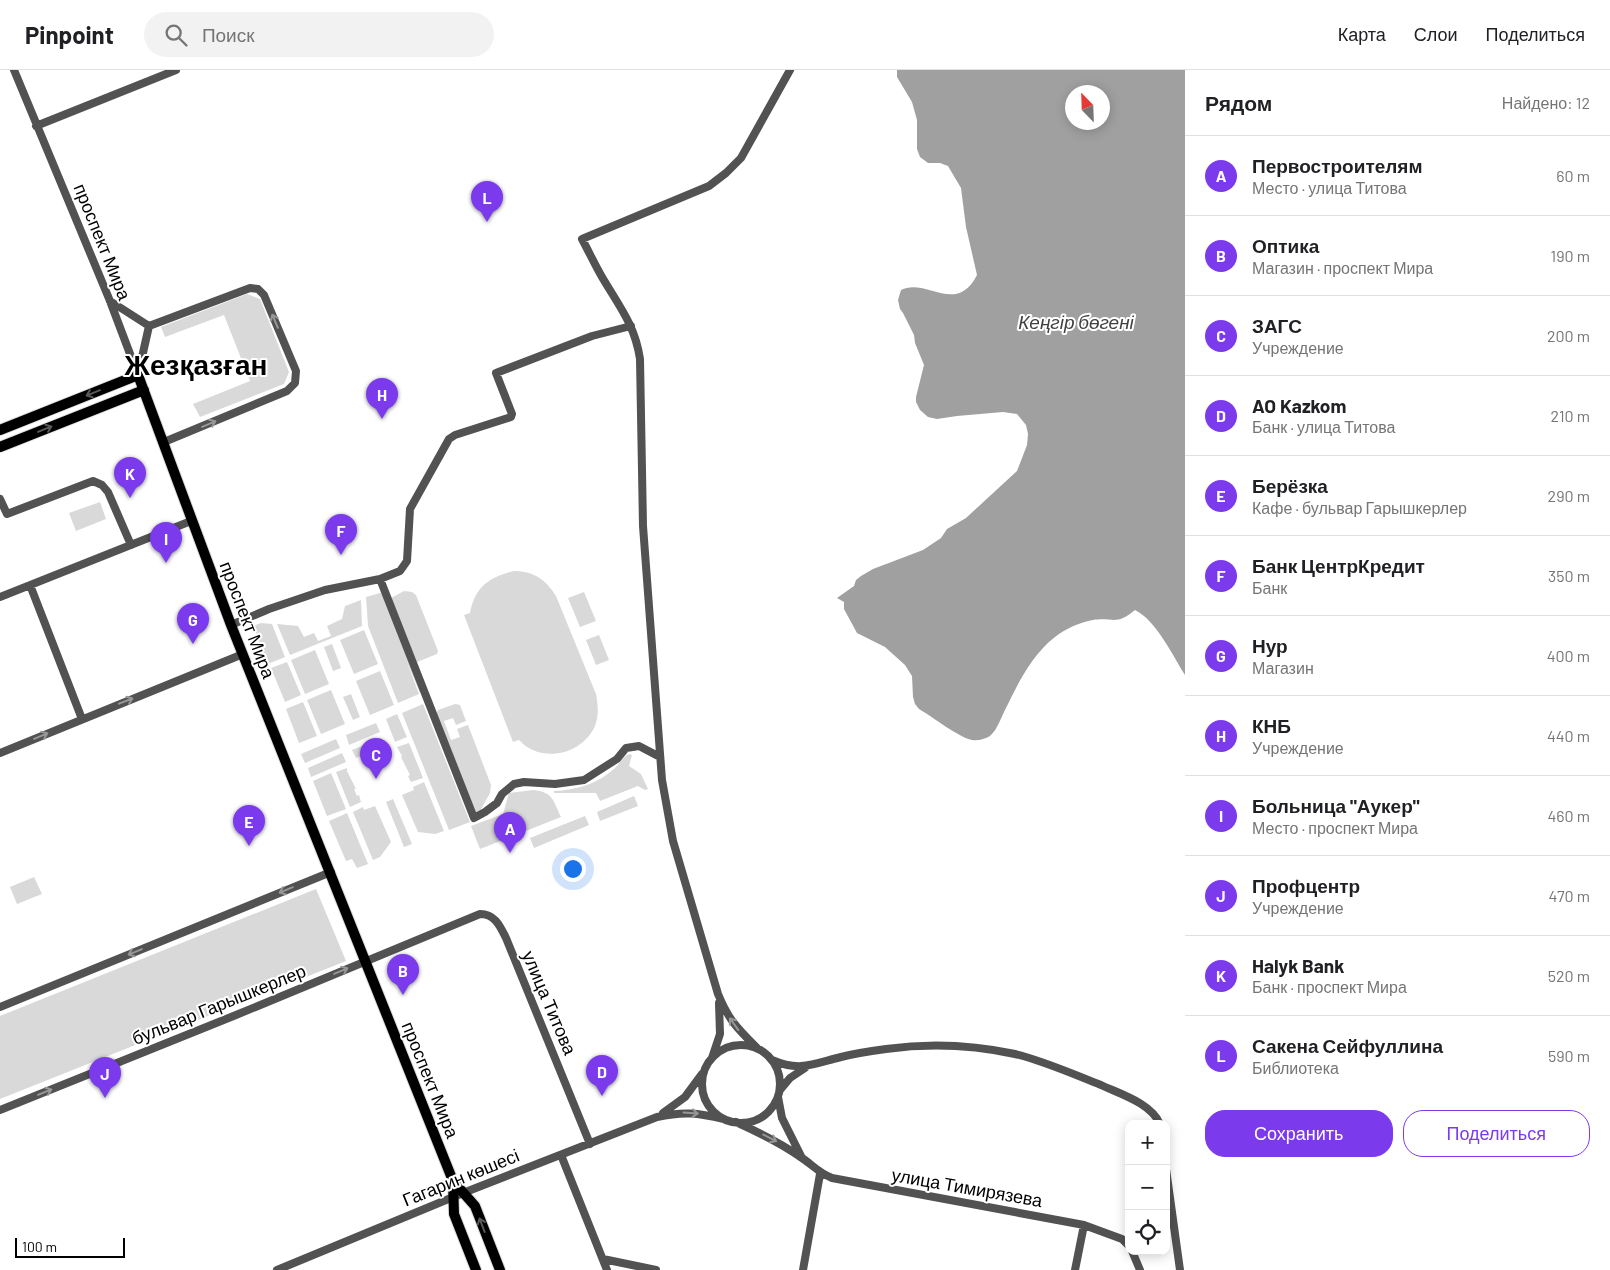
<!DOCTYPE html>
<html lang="ru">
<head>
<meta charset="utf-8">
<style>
	:root { --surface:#fff; --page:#f2f2f2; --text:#202124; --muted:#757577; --line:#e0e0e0; --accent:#7c3aed }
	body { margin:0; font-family:Barlow,sans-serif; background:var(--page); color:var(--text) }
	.controls { position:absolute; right:15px; bottom:15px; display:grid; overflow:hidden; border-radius:10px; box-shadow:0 2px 12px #0003 }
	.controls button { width:45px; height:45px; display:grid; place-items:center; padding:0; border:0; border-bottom:1px solid var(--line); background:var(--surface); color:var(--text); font:25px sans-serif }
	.compass { position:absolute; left:1065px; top:15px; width:45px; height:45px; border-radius:50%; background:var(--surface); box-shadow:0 2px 12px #0003; rotate:337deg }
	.scale { position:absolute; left:15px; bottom:12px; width:110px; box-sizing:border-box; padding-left:5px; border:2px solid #000; border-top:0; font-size:14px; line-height:18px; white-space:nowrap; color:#000; -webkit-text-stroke:4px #fff; paint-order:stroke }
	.you { position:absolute; left:572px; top:798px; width:18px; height:18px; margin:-12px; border:4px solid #fff; border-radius:50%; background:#1a73e8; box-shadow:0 0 0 8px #1a73e833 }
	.badge { display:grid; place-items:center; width:32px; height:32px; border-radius:50%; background:var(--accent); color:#fff; font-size:16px; font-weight:700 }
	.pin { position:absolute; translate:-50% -41px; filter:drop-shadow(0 1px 2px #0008) }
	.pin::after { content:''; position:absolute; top:26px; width:18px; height:15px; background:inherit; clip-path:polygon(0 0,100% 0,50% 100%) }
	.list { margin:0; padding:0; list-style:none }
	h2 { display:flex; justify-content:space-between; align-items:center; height:65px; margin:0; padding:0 20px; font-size:21px }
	h2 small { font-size:16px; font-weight:400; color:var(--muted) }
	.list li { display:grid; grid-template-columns:32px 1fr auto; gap:15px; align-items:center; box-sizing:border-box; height:80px; padding:0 20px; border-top:1px solid var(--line) }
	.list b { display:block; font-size:19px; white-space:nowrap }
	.list p { margin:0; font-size:16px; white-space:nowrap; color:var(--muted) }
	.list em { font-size:16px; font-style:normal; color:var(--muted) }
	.actions { display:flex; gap:10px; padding:15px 20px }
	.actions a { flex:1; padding:11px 0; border:1px solid var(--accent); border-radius:20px; text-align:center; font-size:18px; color:var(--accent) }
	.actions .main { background:var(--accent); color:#fff }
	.icon { flex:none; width:28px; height:28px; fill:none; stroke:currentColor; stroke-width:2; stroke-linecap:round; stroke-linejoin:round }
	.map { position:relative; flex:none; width:1185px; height:1200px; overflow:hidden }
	header { display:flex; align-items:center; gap:30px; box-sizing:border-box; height:70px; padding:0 25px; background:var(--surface); border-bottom:1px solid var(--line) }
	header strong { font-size:24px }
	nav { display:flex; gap:28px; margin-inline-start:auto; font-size:18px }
	.search { width:350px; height:45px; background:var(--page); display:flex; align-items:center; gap:12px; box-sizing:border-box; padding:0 18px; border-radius:28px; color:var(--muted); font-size:19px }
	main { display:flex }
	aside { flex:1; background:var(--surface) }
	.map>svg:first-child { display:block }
	.green { fill:#d9d9d9 }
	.water { fill:#a0a0a0; fill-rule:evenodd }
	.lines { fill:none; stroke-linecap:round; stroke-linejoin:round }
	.major-casing { stroke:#dbdbdb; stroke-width:12 }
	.minor { stroke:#525252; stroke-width:8 }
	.major { stroke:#000; stroke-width:10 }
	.oneway { stroke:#979797 }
	.oneway2 { stroke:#595959 }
	.labels { text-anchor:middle; stroke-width:4; stroke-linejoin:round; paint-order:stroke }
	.street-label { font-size:18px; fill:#000; stroke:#fff }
	.water-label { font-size:19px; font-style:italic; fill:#414141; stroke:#fff }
	.town-label { font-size:28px; font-weight:bold; fill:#000; stroke:#fff }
</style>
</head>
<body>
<header>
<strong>Pinpoint</strong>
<div class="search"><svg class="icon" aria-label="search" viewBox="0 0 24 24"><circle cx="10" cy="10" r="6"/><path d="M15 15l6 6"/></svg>Поиск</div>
<nav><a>Карта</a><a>Слои</a><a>Поделиться</a></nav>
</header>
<main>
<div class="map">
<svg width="1185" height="1200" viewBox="0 0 1185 1200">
	<rect width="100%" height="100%" fill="#fff"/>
	<path class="green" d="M 247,224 L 260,229 L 289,302 L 284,314 L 200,347 L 193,334 L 250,311 L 224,245 L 165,267 L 161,257 Z
		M 100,432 L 106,449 L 76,461 L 69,443 Z
		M 514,501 C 534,501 546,510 556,526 L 596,624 C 598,635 599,645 595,656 C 582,685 541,694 519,670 L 513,672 L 464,545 L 470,543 C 475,517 489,507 514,501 Z
		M 404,521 L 412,522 L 416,525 L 438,581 L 437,584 L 417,592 L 391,528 Z
		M 584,522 L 596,551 L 580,557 L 568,528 Z
		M 380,523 L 383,524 L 421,622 L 420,623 L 406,590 L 419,624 L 398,633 L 368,556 L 366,527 Z
		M 361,530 L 362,556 L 290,585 L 277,554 L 298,556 L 304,567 L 314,563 L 318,571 L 331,566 L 327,556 L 342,549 L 345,536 Z
		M 261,553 L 272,554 L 285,587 L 268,594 L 253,556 Z
		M 364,560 L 378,594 L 354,604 L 340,570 Z
		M 599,565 L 609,590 L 596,595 L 586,570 Z
		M 332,574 L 341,598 L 333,601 L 324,577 Z
		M 315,580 L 329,614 L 305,624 L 291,590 Z
		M 287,592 L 301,625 L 285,632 L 271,598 Z
		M 380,601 L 394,635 L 370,645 L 356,611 Z
		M 331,620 L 345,654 L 321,664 L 307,630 Z
		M 351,624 L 360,647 L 353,650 L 343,627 Z
		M 303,632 L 317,666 L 299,673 L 286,639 Z
		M 423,634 L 470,752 L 449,760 L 402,643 Z
		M 455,634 L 460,635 L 466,651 L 456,655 L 453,648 L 444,651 L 451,670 L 460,667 L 457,659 L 468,655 L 491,715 L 490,723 L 479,743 L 475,743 L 436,644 L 438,640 Z
		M 397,644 L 407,667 L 395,672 L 386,649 Z
		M 376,653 L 380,662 L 349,675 L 346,665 Z
		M 381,668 L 385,676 L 356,688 L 352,680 Z
		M 336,669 L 340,678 L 305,693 L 301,684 Z
		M 409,673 L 423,708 L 411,712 L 408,706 L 410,705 L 401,687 L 402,686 L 397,677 Z
		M 342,683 L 346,692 L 311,707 L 308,698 Z
		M 629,684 L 632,685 L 629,696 L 641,704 L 648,719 L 645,720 L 638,716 L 600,731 L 596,723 L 554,723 L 554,721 C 576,720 598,714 615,698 C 620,693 623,687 629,684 Z
		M 347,698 L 347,701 L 356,719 L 354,719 L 357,726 L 359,725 L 361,732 L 350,737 L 336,702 Z
		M 331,703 L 346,739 L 327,746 L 313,711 Z
		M 424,712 L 444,761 L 435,764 L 418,762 L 402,725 L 414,720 L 413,717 Z
		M 533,720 C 553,722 553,730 561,747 L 480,779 L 471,756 L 503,744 L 509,723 Z
		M 634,726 L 638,736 L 600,751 L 597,742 Z
		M 393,729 L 412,774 L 404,777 L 386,732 Z
		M 375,736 L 391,772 L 380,787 L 373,790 L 353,742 L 363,737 L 364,740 Z
		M 347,743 L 368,794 L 357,798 L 352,789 L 346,791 L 329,751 Z
		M 585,746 L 589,755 L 534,778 L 530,768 Z
		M 34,807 L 42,824 L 17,834 L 10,817 Z
		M 316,819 L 346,891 L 0,1029 L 0,946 Z"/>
	<path class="water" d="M 897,0 L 1185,0 L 1185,605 C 1173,586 1156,550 1135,540 C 1116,556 1114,547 1093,550 C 1080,552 1065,559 1055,567 C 1033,584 1019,611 1007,636 C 1002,645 998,659 990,666 C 985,669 978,671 972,670 C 958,667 933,647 919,639 L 915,634 L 913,627 L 912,606 L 905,595 L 885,577 L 857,563 L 844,539 L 844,532 L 837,528 L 854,516 L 856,510 L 861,506 L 873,499 L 923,480 L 941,468 L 947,459 L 966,448 L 1017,401 L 1027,375 L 1028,364 L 1026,355 L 1017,344 L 1003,342 L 957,346 L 937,349 L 928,347 L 920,340 L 916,332 L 916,327 L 924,295 L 915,273 L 914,265 L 903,243 L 900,239 L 898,230 L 901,220 C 926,207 956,246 977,205 L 966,157 L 961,118 L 948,96 L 940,93 L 928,93 L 920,87 L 917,79 L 917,50 L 912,32 L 897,7 ZM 1072,22 L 1102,22 L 1102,52 L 1072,52 Z"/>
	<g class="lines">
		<defs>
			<path id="major" d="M 0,360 L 138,305 L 231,555 L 453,1111 L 475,1136 L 500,1200
				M 0,377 L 144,320
				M 453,1111 L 454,1144 L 476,1200"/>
		</defs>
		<use href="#major" class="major-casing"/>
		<path class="minor" d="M 14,0 L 110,231 L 138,305
			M 36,56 L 176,0
			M 110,231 L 149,256 L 138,305
			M 149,256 L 250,218 L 258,219 L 264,225 L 296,301 L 295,313 L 287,321 L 164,372
			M 0,429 L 7,444 L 93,411 L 102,415 L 108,422 L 131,475
			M 380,509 L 474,748 L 485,742 L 497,733 L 502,724 L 514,714 L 524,712 L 555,714 L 584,710 L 617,689 L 626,678 L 639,676 L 660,687
			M 30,515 L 82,649
			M 0,527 L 191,451
			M 231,555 L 269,539 L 325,520 L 380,509 L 400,501 L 407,491 L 410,439 L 449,369 L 455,365 L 511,347 L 512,344 L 496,303 L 592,266 L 631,256
			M 0,683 L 243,584
			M 0,937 L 331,802
			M702 1014a39 39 0 1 1 78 0a39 39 0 1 1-78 0Z
			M 758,979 C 738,959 729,951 718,924 L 673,771 L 662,710 L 643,456 L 640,289 C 635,255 619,236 602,207 C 595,195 589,182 582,169 L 709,116 L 726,103 L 741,88 L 790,0
			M 712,988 L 720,964 L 719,933
			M 772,990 C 800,1002 813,994 841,987 C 856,983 871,981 886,979 C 929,973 973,975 1015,984 C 1044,991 1073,1004 1101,1015 C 1120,1024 1151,1033 1160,1054
			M 780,1020 L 790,1008 L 805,998
			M 778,1027 L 782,1048 L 801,1086
			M 0,1040 L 236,945 L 480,844 C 495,844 500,856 506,868 L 590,1074
			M 663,1043 L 685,1027 L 702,1004
			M 736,1052 C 758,1062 779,1072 799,1086 C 812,1094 817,1102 832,1108 L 1084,1155 L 1122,1169 L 1129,1176
			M 561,1085 L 607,1200
			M 1166,1099 L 1180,1200
			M 1132,1181 L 1140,1200
			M 603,1189 L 656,1200
			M 277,1200 L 463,1123 L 657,1047 C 684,1041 698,1043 724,1049
			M 803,1200 L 820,1104
			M 1075,1200 L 1084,1155"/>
		<use href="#major" class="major"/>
	</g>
	<defs><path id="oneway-shaft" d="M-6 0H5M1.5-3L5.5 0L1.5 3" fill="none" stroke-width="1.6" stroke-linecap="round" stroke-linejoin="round" transform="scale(1.25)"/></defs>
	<g class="oneway">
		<use href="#oneway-shaft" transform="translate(275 251) rotate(-113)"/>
		<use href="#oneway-shaft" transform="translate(209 354) rotate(-23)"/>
		<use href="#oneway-shaft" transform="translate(126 631) rotate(-21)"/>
		<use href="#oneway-shaft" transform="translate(41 666) rotate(-23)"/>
		<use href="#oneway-shaft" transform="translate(286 820) rotate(158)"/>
		<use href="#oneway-shaft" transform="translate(135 882) rotate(158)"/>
		<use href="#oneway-shaft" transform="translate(341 901) rotate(-23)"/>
		<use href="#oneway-shaft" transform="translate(734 954) rotate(-126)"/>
		<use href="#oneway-shaft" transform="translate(45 1022) rotate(-22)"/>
		<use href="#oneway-shaft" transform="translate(691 1043) rotate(4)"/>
		<use href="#oneway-shaft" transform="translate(770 1068) rotate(27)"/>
	</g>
	<g class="oneway2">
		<use href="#oneway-shaft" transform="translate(93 323) rotate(158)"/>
		<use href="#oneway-shaft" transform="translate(45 359) rotate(-22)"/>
		<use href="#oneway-shaft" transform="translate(482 1155) rotate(-111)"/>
	</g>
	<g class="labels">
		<g class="street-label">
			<text transform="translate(102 172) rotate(68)" y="6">проспект Мира</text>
			<text transform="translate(247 550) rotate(69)" y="6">проспект Мира</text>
			<text transform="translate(549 933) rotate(67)" y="6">улица Титова</text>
			<text transform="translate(219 935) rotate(-22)" y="6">бульвар Гарышкерлер</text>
			<text transform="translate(430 1010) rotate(68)" y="6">проспект Мира</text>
			<text transform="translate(461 1108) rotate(-22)" y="6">Гагарин көшесі</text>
			<text transform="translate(967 1118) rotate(10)" y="6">улица Тимирязева</text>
		</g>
		<g class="water-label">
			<text x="1076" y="259">Кеңгір бөгені</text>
		</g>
		<g class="town-label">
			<text x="196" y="305">Жезқазған</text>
		</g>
	</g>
</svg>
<div class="controls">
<button>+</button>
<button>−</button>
<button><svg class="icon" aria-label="locate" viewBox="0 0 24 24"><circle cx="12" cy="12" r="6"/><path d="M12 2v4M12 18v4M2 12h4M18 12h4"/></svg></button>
</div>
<svg class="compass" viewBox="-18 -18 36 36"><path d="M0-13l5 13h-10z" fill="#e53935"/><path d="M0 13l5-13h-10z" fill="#757577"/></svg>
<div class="scale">100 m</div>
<div class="you"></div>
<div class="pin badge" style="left:510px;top:783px">A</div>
<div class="pin badge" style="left:403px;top:925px">B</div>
<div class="pin badge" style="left:376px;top:709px">C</div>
<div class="pin badge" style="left:602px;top:1026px">D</div>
<div class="pin badge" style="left:249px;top:776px">E</div>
<div class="pin badge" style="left:341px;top:485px">F</div>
<div class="pin badge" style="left:193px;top:574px">G</div>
<div class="pin badge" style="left:382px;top:349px">H</div>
<div class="pin badge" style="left:166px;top:493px">I</div>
<div class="pin badge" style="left:105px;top:1028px">J</div>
<div class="pin badge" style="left:130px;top:428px">K</div>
<div class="pin badge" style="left:487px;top:152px">L</div>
</div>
<aside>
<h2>Рядом<small>Найдено: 12</small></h2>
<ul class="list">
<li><span class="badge">A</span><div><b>Первостроителям</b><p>Место · улица Титова</p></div><em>60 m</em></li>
<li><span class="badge">B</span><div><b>Оптика</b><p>Магазин · проспект Мира</p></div><em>190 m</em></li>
<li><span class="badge">C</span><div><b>ЗАГС</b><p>Учреждение</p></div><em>200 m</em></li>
<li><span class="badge">D</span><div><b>AO Kazkom</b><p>Банк · улица Титова</p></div><em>210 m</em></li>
<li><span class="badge">E</span><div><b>Берёзка</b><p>Кафе · бульвар Гарышкерлер</p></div><em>290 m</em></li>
<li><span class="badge">F</span><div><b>Банк ЦентрКредит</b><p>Банк</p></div><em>350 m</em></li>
<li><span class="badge">G</span><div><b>Нур</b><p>Магазин</p></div><em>400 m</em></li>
<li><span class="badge">H</span><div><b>КНБ</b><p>Учреждение</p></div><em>440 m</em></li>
<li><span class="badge">I</span><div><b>Больница &quot;Аукер&quot;</b><p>Место · проспект Мира</p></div><em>460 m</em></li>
<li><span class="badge">J</span><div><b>Профцентр</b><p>Учреждение</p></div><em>470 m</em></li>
<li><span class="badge">K</span><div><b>Halyk Bank</b><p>Банк · проспект Мира</p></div><em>520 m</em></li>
<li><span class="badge">L</span><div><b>Сакена Сейфуллина</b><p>Библиотека</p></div><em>590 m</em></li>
</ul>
<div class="actions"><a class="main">Сохранить</a><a>Поделиться</a></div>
</aside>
</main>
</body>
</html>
